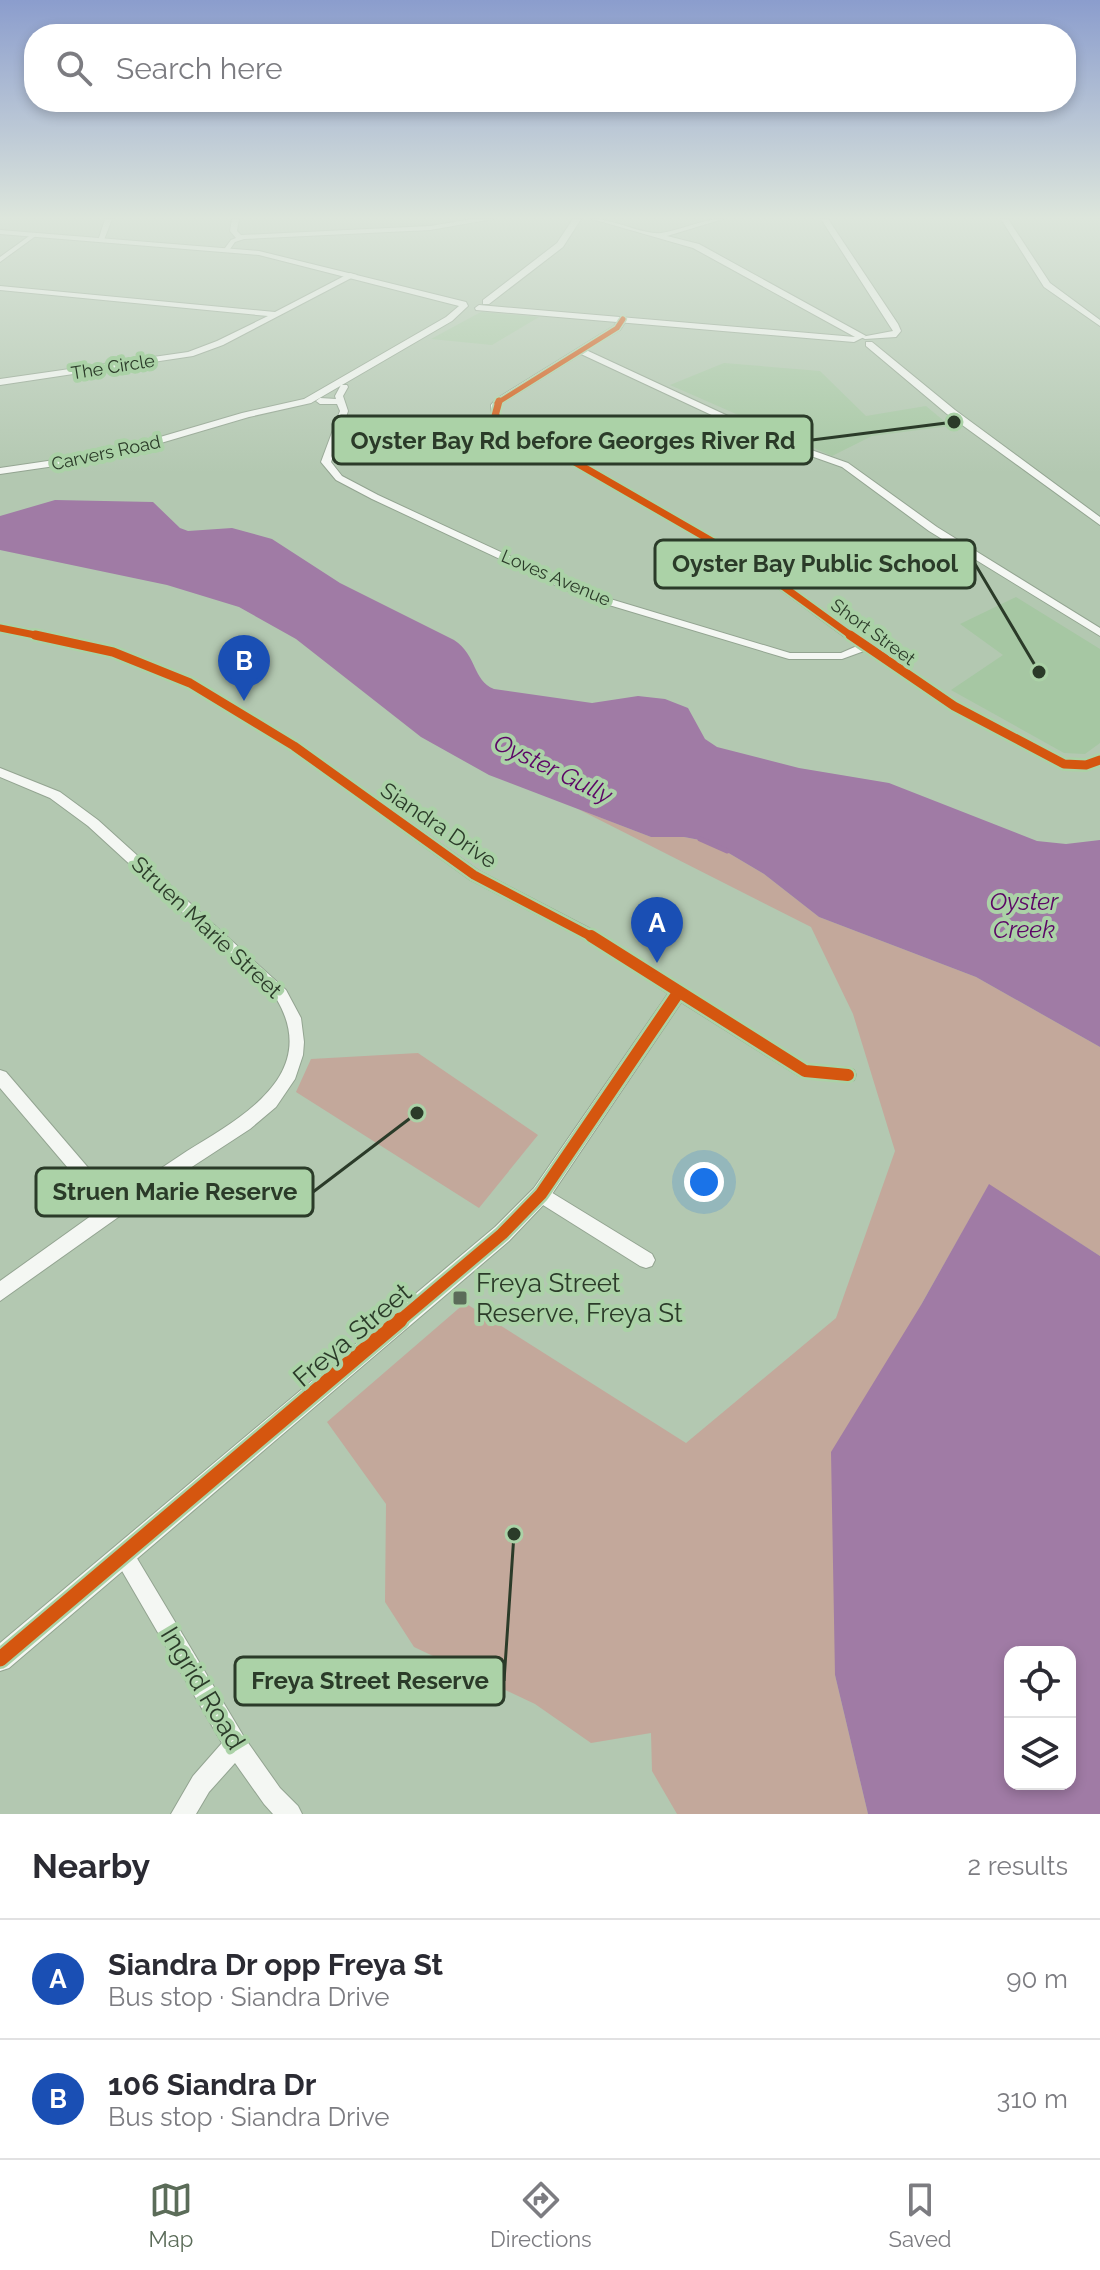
<!DOCTYPE html>
<html lang="en">
<head>
<meta charset="utf-8">
<style>
	:root { --surface:#fff; --page:#f2f2f3; --text:#2b2b33; --muted:#7c7c81; --line:#e1e1e2; --accent:#5b6c59 }
	body { margin:0; font-family:Raleway,sans-serif; background:var(--page); color:var(--text) }
	.controls { position:absolute; right:24px; bottom:24px; display:grid; overflow:hidden; border-radius:16px; box-shadow:0 4px 12px #0003 }
	.controls button { width:72px; height:72px; display:grid; place-items:center; padding:0; border:0; border-bottom:2px solid var(--line); background:var(--surface); color:var(--text); font:40px sans-serif }
	.you { position:absolute; left:704px; top:1182px; width:28px; height:28px; margin:-20px; border:6px solid #fff; border-radius:50%; background:#1a73e8; box-shadow:0 0 0 12px #1a73e833 }
	.badge { display:grid; place-items:center; width:52px; height:52px; border-radius:50%; background:var(--accent); color:#fff; font-size:26px; font-weight:700 }
	.pin { position:absolute; translate:-50% -66px; filter:drop-shadow(0 2px 4px #0008) }
	.pin::after { content:''; position:absolute; top:42px; width:28px; height:24px; background:inherit; clip-path:polygon(0 0,100% 0,50% 100%) }
	.list { margin:0; padding:0; list-style:none }
	h2 { display:flex; justify-content:space-between; align-items:center; height:104px; margin:0; padding:0 32px; font-size:34px }
	h2 small { font-size:26px; font-weight:400; color:var(--muted) }
	.list li { display:grid; grid-template-columns:52px 1fr auto; gap:24px; align-items:center; box-sizing:border-box; height:120px; padding:0 32px; border-top:2px solid var(--line) }
	.list b { display:block; font-size:30px; white-space:nowrap }
	.list p { margin:0; font-size:26px; white-space:nowrap; color:var(--muted) }
	.list em { font-size:26px; font-style:normal; color:var(--muted) }
	.icon { flex:none; width:44px; height:44px; fill:none; stroke:currentColor; stroke-width:2; stroke-linecap:round; stroke-linejoin:round }
	.map { position:relative; flex:none; width:1100px; height:1814px; overflow:hidden }
	.search { position:absolute; background:var(--surface); box-shadow:0 4px 12px #0003; left:24px; right:24px; top:24px; height:88px; display:flex; align-items:center; gap:20px; box-sizing:border-box; padding:0 28px; border-radius:32px; color:var(--muted); font-size:30px }
	.sheet { height:344px; background:var(--surface) }
	nav { display:flex; justify-content:space-around; align-items:center; box-sizing:border-box; height:112px; border-top:2px solid var(--line); background:var(--surface); font-size:22px; color:var(--muted) }
	nav a { display:grid; justify-items:center; gap:4px }
	nav .on { color:var(--accent) }
	.map>svg:first-child { display:block }
	.built { fill:#a6c7a3 }
	.green { fill:#c3a89b }
	.water { fill:#a07ba5; fill-rule:evenodd }
	.lines { fill:none; stroke-linecap:round; stroke-linejoin:round }
	.stream { stroke:#a07ba5; stroke-width:5 }
	.minor-casing { stroke:#93a491; stroke-width:2 }
	.tertiary-casing { stroke:#93a491; stroke-width:2 }
	.minor { fill:#f4f7f3; fill-rule:evenodd }
	.tertiary { fill:#f4f7f3; fill-rule:evenodd }
	.cycleway-far4-casing { stroke:#abd2a7; stroke-width:8 }
	.cycleway-far3-casing { stroke:#abd2a7; stroke-width:11 }
	.cycleway-far2-casing { stroke:#abd2a7; stroke-width:14 }
	.cycleway-far1-casing { stroke:#abd2a7; stroke-width:17 }
	.cycleway-casing { stroke:#abd2a7; stroke-width:20 }
	.cycleway-far4 { stroke:#d5560f; stroke-width:5 }
	.cycleway-far3 { stroke:#d5560f; stroke-width:7 }
	.cycleway-far2 { stroke:#d5560f; stroke-width:9 }
	.cycleway-far1 { stroke:#d5560f; stroke-width:12 }
	.cycleway { stroke:#d5560f; stroke-width:15 }
	.poi-dot { fill:#5b6c59; stroke:#abd2a7; stroke-width:3 }
	.labels { text-anchor:middle; stroke-width:8; stroke-linejoin:round; paint-order:stroke }
	.far-street-label { font-size:18px; fill:#2b3b29; stroke:#abd2a7 }
	.street-label { font-size:22px; fill:#2b3b29; stroke:#abd2a7 }
	.water-label { font-size:24px; font-style:italic; fill:#5c0666; stroke:#abd2a7 }
	.near-poi-label { font-size:26px; fill:#2b3b29; stroke:#abd2a7; text-anchor:start }
	.near-street-label { font-size:26px; fill:#2b3b29; stroke:#abd2a7 }
	.leader { fill:none; stroke:#2b3b29; stroke-width:3 }
	.callout-dot { fill:#2b3b29; stroke:#abd2a7; stroke-width:3 }
	.callout { fill:#abd2a7; stroke:#2b3b29; stroke-width:3 }
	.callout-label { font-size:24px; text-anchor:middle; font-weight:bold; fill:#2b3b29 }
</style>
</head>
<body>
<div class="map">
<svg width="1100" height="1814" viewBox="0 0 1100 1814">
	<rect width="100%" height="100%" fill="#b3c8b1"/>
	<path class="built" d="M 479,313 L 482,312 L 539,317 L 492,345 L 431,339 Z
		M 724,363 L 820,371 L 866,416 L 926,406 L 950,426 L 872,436 L 832,456 L 670,385 Z
		M 1016,597 L 1100,649 L 1100,743 L 1085,754 L 1064,753 L 951,690 L 1003,655 L 960,624 Z"/>
	<path class="green" d="M 578,809 L 651,837 L 684,837 L 710,842 L 764,874 L 819,917 L 976,977 L 1100,1047 L 1100,1256 L 989,1185 L 921,1305 L 835,1675 L 868,1814 L 677,1814 L 652,1771 L 651,1733 L 591,1743 L 535,1704 L 414,1647 L 385,1602 L 386,1504 L 327,1422 L 465,1303 L 686,1443 L 836,1318 L 895,1151 L 853,1014 L 811,927 Z
		M 418,1053 L 538,1135 L 479,1208 L 296,1092 L 311,1059 Z"/>
	<path class="water" d="M 55,500 L 153,502 L 180,528 L 188,531 L 232,528 L 272,539 L 340,583 L 454,640 C 478,656 472,680 494,689 L 592,703 L 638,696 L 665,699 L 688,708 L 705,739 L 717,747 L 799,768 L 889,783 L 1037,841 L 1066,844 L 1100,840 L 1100,1047 L 976,977 L 819,917 L 764,874 L 710,842 L 684,837 L 651,837 L 489,775 L 421,737 L 296,639 L 239,607 L 167,585 L 0,550 L 0,516 Z
		M 989,1184 L 1100,1256 L 1100,1814 L 868,1814 L 835,1675 L 831,1452 L 921,1305 ZM 1010,1652 L 1070,1652 L 1070,1784 L 1010,1784 Z"/>
	<g class="lines">
		<path class="stream" d="M 700,839 L 727,851"/>
		<defs>
			<path id="minor" d="M 105,219 L 112,219 L 104,240 L 98,241 Z
				M 232,219 L 239,219 L 237,231 L 241,235 L 430,226 L 473,219 L 493,219 L 430,230 L 244,239 L 235,242 L 228,252 L 222,252 L 231,240 L 236,238 L 230,231 Z
				M 821,219 L 828,219 L 898,324 L 901,331 L 896,337 L 865,339 L 861,337 L 893,331 Z
				M 1001,219 L 1008,219 L 1050,283 L 1100,320 L 1100,326 L 1044,287 Z
				M 32,234 L 37,235 L 0,262 L 0,257 Z
				M 350,273 L 357,275 L 223,345 L 193,356 L 0,385 L 0,379 L 188,352 L 217,341 L 268,316 L 0,290 L 0,286 L 275,312 Z
				M 620,317 L 627,319 L 620,330 L 586,350 L 769,435 L 848,463 L 937,527 L 1100,628 L 1100,636 L 929,531 L 842,467 L 763,439 L 581,354 L 502,403 L 499,406 L 499,415 L 759,564 L 901,667 L 958,703 L 1066,760 L 1085,761 L 1100,756 L 1100,765 L 1086,769 L 1060,767 L 950,709 L 864,651 L 842,659 L 789,659 L 579,596 L 372,499 L 336,480 L 321,462 L 340,411 L 337,404 L 320,404 L 316,401 L 320,398 L 336,399 L 335,396 L 341,385 L 347,385 L 348,387 L 343,396 L 348,411 L 331,462 L 342,476 L 378,495 L 587,592 L 790,653 L 841,653 L 857,646 L 751,568 L 492,418 L 491,405 L 496,399 L 614,326 Z
				M 0,625 L 117,650 L 194,680 L 298,743 L 479,871 L 606,937 L 683,989 L 808,1065 L 848,1068 L 854,1070 L 856,1075 L 854,1080 L 848,1082 L 799,1076 L 673,997 L 596,945 L 469,879 L 290,749 L 186,686 L 110,655 L 0,631 Z
				M 0,768 L 60,792 L 98,820 L 286,990 L 301,1018 L 304,1042 L 303,1055 L 295,1079 L 276,1107 L 250,1129 L 155,1191 L 0,1301 L 0,1281 L 102,1208 L 0,1088 L 0,1070 L 6,1072 L 115,1199 C 139,1183 163,1167 187,1151 C 241,1118 322,1074 276,998 L 88,826 L 50,798 L 0,777 Z
				M 541,1186 L 652,1254 L 655,1260 L 652,1266 L 646,1268 L 640,1266 L 535,1200 L 532,1194 L 535,1188 Z
				M 125,1547 L 132,1550 L 244,1737 L 280,1788 L 298,1806 L 302,1814 L 273,1814 L 264,1804 L 235,1763 L 209,1792 L 196,1814 L 171,1814 L 193,1776 L 222,1743 L 118,1564 L 115,1557 L 118,1550 Z"/>
			<path id="tertiary" d="M 573,219 L 581,219 L 563,247 L 489,304 L 483,304 L 483,300 L 557,243 Z
				M 592,219 C 614,219 643,235 661,233 C 682,230 701,219 723,219 L 667,236 L 699,244 L 866,336 L 854,342 L 476,310 L 475,308 L 479,305 L 855,337 L 693,248 Z
				M 0,230 L 259,251 L 466,302 L 468,306 L 452,321 L 311,403 L 249,417 L 110,458 L 0,474 L 0,468 L 109,452 L 242,413 L 304,399 L 446,317 L 459,306 L 259,255 L 0,234 Z
				M 866,342 L 872,342 L 955,410 L 1100,517 L 1100,525 L 947,414 L 866,346 Z
				M 678,986 L 684,988 L 687,993 L 684,998 L 548,1200 L 509,1241 L 9,1668 L 0,1671 L 0,1643 L 495,1227 L 534,1188 L 672,988 Z"/>
		</defs>
		<use href="#minor" class="minor-casing"/>
		<use href="#tertiary" class="tertiary-casing"/>
		<use href="#minor" class="minor"/>
		<use href="#tertiary" class="tertiary"/>
		<defs>
			<path id="cycleway-far4" d="M 497,403 L 617,328 L 623,319"/>
			<path id="cycleway-far3" d="M 499,401 L 495,416 L 755,566 L 853,637
				M 0,628 L 45,637"/>
			<path id="cycleway-far2" d="M 35,635 L 113,652 L 190,683 L 294,746 L 474,875 L 594,938
				M 850,635 L 954,706 L 1064,764 L 1086,765 L 1100,760"/>
			<path id="cycleway-far1" d="M 591,936 L 805,1071 L 848,1075
				M 398,1322 L 502,1234 L 541,1194 L 678,993"/>
			<path id="cycleway" d="M 0,1659 L 400,1320"/>
		</defs>
		<use href="#cycleway-far4" class="cycleway-far4-casing"/>
		<use href="#cycleway-far3" class="cycleway-far3-casing"/>
		<use href="#cycleway-far2" class="cycleway-far2-casing"/>
		<use href="#cycleway-far1" class="cycleway-far1-casing"/>
		<use href="#cycleway" class="cycleway-casing"/>
		<use href="#cycleway-far4" class="cycleway-far4"/>
		<use href="#cycleway-far3" class="cycleway-far3"/>
		<use href="#cycleway-far2" class="cycleway-far2"/>
		<use href="#cycleway-far1" class="cycleway-far1"/>
		<use href="#cycleway" class="cycleway"/>
	</g>
	<linearGradient id="sky" x2="0" y2="1"><stop stop-color="#8b9dcd"/><stop offset="0.46" stop-color="#dde6dc"/><stop offset="1" stop-color="#dde6dc" stop-opacity="0"/></linearGradient>
	<rect width="1100" height="473" fill="url(#sky)"/>
	<rect class="poi-dot" x="452" y="1290" width="16" height="16" rx="4"/>
	<g class="labels">
		<g class="far-street-label">
			<text transform="translate(113 367) rotate(-9)" y="6">The Circle</text>
			<text transform="translate(106 453) rotate(-12)" y="6">Carvers Road</text>
			<text transform="translate(556 578) rotate(23)" y="6">Loves Avenue</text>
			<text transform="translate(873 632) rotate(36)" y="6">Short Street</text>
		</g>
		<g class="street-label">
			<text transform="translate(439 825) rotate(34)" y="8">Siandra Drive</text>
			<text transform="translate(207 927) rotate(43)" y="8">Struen Marie Street</text>
		</g>
		<g class="water-label">
			<text transform="translate(553 769) rotate(26)" y="8">Oyster Gully</text>
			<text x="1024" y="910">Oyster<tspan x="1024" dy="28">Creek</tspan></text>
		</g>
		<g class="near-poi-label">
			<text x="476" y="1292">Freya Street<tspan x="476" dy="30">Reserve, Freya St</tspan></text>
		</g>
		<g class="near-street-label">
			<text transform="translate(352 1335) rotate(-40)" y="9">Freya Street</text>
			<text transform="translate(203 1688) rotate(59)" y="9">Ingrid Road</text>
		</g>
	</g>
	<path class="leader" d="M954 422L812 440M1039 672L975 564M417 1113L313 1192M514 1534L504 1681"/>
	<g class="callout-dot">
		<circle cx="954" cy="422" r="8"/>
		<circle cx="1039" cy="672" r="8"/>
		<circle cx="417" cy="1113" r="8"/>
		<circle cx="514" cy="1534" r="8"/>
	</g>
	<g class="callout">
		<rect x="333" y="416" width="479" height="48" rx="8"/>
		<rect x="655" y="540" width="320" height="48" rx="8"/>
		<rect x="36" y="1168" width="277" height="48" rx="8"/>
		<rect x="235" y="1657" width="269" height="48" rx="8"/>
	</g>
	<g class="callout-label">
		<text x="573" y="449">Oyster Bay Rd before Georges River Rd</text>
		<text x="815" y="572">Oyster Bay Public School</text>
		<text x="175" y="1200">Struen Marie Reserve</text>
		<text x="370" y="1689">Freya Street Reserve</text>
	</g>
</svg>
<div class="controls">
<button><svg class="icon" aria-label="locate" viewBox="0 0 24 24"><circle cx="12" cy="12" r="6"/><path d="M12 2v4M12 18v4M2 12h4M18 12h4"/></svg></button>
<button><svg class="icon" aria-label="layers" viewBox="0 0 24 24"><path d="M12 4l9 5-9 5-9-5zM3 14l9 5 9-5"/></svg></button>
</div>
<div class="you"></div>
<div class="pin badge" style="left:657px;top:963px;background:#1a4fb4">A</div>
<div class="pin badge" style="left:244px;top:701px;background:#1a4fb4">B</div>
<div class="search"><svg class="icon" aria-label="search" viewBox="0 0 24 24"><circle cx="10" cy="10" r="6"/><path d="M15 15l6 6"/></svg>Search here</div>
</div>
<section class="sheet">
<h2>Nearby<small>2 results</small></h2>
<ul class="list">
<li><span class="badge" style="background:#1a4fb4">A</span><div><b>Siandra Dr opp Freya St</b><p>Bus stop · Siandra Drive</p></div><em>90 m</em></li>
<li><span class="badge" style="background:#1a4fb4">B</span><div><b>106 Siandra Dr</b><p>Bus stop · Siandra Drive</p></div><em>310 m</em></li>
</ul>
</section>
<nav>
<a class="on"><svg class="icon" aria-label="map" viewBox="0 0 24 24"><path d="M3 6l6-2 6 2 6-2v14l-6 2-6-2-6 2zM9 4v14M15 6v14"/></svg>Map</a>
<a><svg class="icon" aria-label="directions" viewBox="0 0 24 24"><path d="M12 3l9 9-9 9-9-9zM9 14v-3h6M13 9l2 2-2 2"/></svg>Directions</a>
<a><svg class="icon" aria-label="saved" viewBox="0 0 24 24"><path d="M7 4h10v16l-5-4-5 4z"/></svg>Saved</a>
</nav>
</body>
</html>
